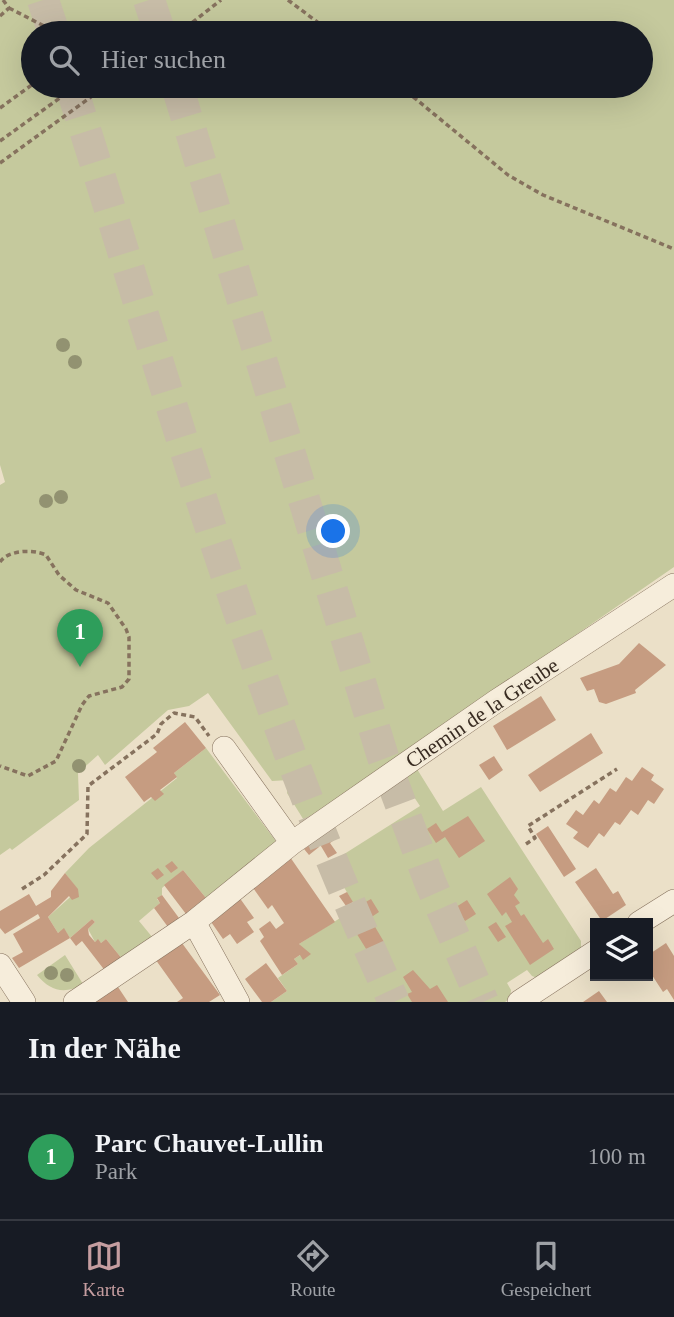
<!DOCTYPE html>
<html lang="de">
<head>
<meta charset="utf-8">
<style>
	:root { --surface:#171b24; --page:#20242c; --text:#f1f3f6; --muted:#9ea1a6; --line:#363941; --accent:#c59da0 }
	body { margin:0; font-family:"Times New Roman",serif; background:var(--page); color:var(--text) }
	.controls { position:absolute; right:21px; bottom:21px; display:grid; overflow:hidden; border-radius:0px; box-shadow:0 7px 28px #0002 }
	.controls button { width:63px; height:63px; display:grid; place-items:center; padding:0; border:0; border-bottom:2px solid var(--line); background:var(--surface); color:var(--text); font:35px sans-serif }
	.you { position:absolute; left:334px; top:532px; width:24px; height:24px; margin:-18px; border:5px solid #fff; border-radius:50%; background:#1a73e8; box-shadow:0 0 0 10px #1a73e833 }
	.badge { display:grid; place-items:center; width:46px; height:46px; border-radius:50%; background:var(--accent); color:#fff; font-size:23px; font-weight:700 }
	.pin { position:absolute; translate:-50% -58px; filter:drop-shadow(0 2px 4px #0008) }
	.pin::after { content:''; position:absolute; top:37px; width:24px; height:21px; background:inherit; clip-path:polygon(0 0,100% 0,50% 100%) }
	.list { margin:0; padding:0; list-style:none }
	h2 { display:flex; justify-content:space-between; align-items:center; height:91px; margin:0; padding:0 28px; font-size:30px }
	h2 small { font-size:23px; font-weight:400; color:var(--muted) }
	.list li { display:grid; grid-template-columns:46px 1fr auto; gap:21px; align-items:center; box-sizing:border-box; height:126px; padding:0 28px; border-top:2px solid var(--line) }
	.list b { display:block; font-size:26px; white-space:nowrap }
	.list p { margin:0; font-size:23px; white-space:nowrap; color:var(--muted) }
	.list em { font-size:23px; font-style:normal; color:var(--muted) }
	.icon { flex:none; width:38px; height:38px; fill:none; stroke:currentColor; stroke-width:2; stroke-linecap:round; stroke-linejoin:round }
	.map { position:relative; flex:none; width:674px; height:1002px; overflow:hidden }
	.search { position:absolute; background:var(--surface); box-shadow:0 7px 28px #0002; left:21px; right:21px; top:21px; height:77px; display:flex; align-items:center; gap:18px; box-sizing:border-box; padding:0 24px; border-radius:38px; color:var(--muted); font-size:26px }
	.sheet { height:217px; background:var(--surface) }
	nav { display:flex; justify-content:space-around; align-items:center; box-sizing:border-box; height:98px; border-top:2px solid var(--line); background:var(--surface); font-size:19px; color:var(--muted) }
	nav a { display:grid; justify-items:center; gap:4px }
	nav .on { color:var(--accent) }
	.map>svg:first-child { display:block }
	.green { fill:#c5c99d; fill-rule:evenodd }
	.building { fill:#c69c81 }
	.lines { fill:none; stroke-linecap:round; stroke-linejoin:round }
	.highway-tunnel { stroke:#c7bca7; stroke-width:32; stroke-dasharray:32 16; stroke-linecap:butt }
	.minor-casing { stroke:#86725e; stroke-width:24 }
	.path { stroke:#86725e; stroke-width:3.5; stroke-dasharray:5 3.5; stroke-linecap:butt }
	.minor { stroke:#f6eddb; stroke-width:23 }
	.tree { fill:#929271 }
	.labels { text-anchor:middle; stroke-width:5; stroke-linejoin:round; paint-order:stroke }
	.street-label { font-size:21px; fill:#382b21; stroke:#f3ead7 }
</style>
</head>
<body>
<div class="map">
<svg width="674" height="1002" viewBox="0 0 674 1002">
	<rect width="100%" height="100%" fill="#ebe0c8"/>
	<path class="green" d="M 0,0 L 674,0 L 674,567 L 305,822 L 287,793 L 289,780 L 272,781 L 208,693 L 189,706 L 168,710 L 105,765 L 98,755 L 78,773 L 79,800 L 12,850 L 10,848 L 0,855 L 0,485 L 5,482 L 0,465 ZM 33,33 L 641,33 L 641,86 L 33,86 Z
		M 206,748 L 278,844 L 206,898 L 183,870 L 162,888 L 162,895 L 157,899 L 160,903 L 139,921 L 153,938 L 123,960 L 106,939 L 101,943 L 98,940 L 95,942 L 88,929 L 95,922 L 92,919 L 70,938 L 64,929 L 58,933 L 48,917 L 78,890 L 65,873 L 89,848 L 177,778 L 174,773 Z
		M 417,769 L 443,811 L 481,787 L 581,941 L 581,948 L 540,979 L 532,976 L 527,970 L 507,983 L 511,990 L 510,999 L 505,1002 L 271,1002 L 287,991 L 278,978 L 298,964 L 294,959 L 305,952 L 299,944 L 356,908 L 330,863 L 420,806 L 402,779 Z
		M 65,955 L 83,984 C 65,995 50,991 37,975 Z"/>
	<path class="building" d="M 639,643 L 666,665 L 635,690 L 636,693 L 606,704 L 599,702 L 594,689 L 587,691 L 580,678 L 619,664 Z
		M 541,696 L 556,720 L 507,750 L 493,726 Z
		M 185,722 L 206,748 L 174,773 L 177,777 L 160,790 L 164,794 L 155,801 L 151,797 L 144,802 L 125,777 L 157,752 L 153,748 Z
		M 591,733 L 603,753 L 540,792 L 528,775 Z
		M 494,756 L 503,770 L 489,780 L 479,765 Z
		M 642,767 L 654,775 L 651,780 L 664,789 L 654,804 L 648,800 L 638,815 L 631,810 L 620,825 L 615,822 L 604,837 L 599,833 L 588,848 L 573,838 L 578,832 L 566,824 L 576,810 L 583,815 L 594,800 L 599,804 L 610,788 L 616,792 L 626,777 L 632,781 Z
		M 468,816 L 485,841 L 459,858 L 445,837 L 436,843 L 427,829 L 436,823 L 442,832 Z
		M 548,826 L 576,869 L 564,877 L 536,834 Z
		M 332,831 L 337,838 L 330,843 L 337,853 L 328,858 L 318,841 Z
		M 316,841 L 319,847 L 309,855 L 304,849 Z
		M 290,857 L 335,922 L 299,944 L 311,954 L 303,960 L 300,955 L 294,959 L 298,964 L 282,975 L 260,941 L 264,937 L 259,929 L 270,921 L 276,929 L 284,923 L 272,905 L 268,909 L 251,885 Z
		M 172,861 L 178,868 L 171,873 L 165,866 Z
		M 435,861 L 443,874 L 427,884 L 420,871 Z
		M 158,868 L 164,875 L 157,880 L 151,873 Z
		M 596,868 L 613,894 L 618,891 L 626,905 L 602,921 L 575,882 Z
		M 183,870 L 206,898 L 186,914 L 164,885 Z
		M 65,873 L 78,889 L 79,897 L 72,900 L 69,896 L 48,917 L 58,933 L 64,928 L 70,938 L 19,968 L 12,958 L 23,952 L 13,934 L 40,918 L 38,914 L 5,934 L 0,928 L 0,911 L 29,894 L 36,906 L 51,897 L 51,891 Z
		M 510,877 L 518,889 L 514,895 L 520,903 L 515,906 L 521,916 L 524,914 L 543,943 L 548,939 L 554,949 L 530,965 L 505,926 L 512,922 L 506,912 L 502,916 L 487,894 Z
		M 347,892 L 353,902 L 346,906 L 339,896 Z
		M 162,895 L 179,918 L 168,927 L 154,908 L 160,903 L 157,898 Z
		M 239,897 L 254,918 L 247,922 L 254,932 L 237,944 L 230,934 L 223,939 L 209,919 Z
		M 371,899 L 379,912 L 370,918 L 362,904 Z
		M 467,900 L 476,914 L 465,921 L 456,907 Z
		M 92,919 L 95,922 L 88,929 L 89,935 L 95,942 L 98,939 L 101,943 L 106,939 L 123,960 L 106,972 L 82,941 L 76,946 L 70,938 Z
		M 371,920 L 384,942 L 368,952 L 355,931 Z
		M 496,922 L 506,937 L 498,942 L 488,927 Z
		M 179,939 L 220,995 L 209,1002 L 177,1002 L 183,998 L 153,956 Z
		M 666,943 L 674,956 L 674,1000 L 667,989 L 663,992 L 648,969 L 648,955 Z
		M 266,963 L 287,991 L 271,1002 L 262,1002 L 245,979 Z
		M 413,970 L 430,989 L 437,985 L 448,1002 L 412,1002 L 407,994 L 412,992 L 403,977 Z
		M 118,987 L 128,1002 L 93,1002 Z
		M 599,991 L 607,1002 L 583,1002 Z"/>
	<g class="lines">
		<path class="highway-tunnel" d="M 43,0 L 54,33
			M 149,0 L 160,33
			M 71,86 C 170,394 256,708 394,1002
			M 177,86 L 383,757 L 430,882 L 483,1002"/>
		<defs>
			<path id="minor" d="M 224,748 L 292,843
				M 194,922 L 238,1002
				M 639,923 L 674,901
				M 0,965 L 24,1002
				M 75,1002 L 194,922 L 292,843 L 495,702 L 674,585
				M 519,1002 L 595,952"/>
		</defs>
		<use href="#minor" class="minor-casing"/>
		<path class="path" d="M 288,0 L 332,33
			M 9,8 L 46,27 L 50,33
			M 0,16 L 9,8 L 3,0
			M 179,33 L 221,0
			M 400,86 L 508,175 L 543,195 L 674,249
			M 0,108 L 33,84
			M 0,141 L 64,95 L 38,86
			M 0,163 L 106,86
			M 0,562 C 8,550 33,549 46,555 L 59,575 L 76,590 L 108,603 L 126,629 L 129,637 L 129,679 L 122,687 L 89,696 L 82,705 L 56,761 L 28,776 L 0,766
			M 526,844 L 535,838 L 528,826 L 617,769
			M 22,889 L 44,875 L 87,834 L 88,786 L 157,734 L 161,724 L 174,713 L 195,717 L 209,736"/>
		<use href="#minor" class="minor"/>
	</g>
	<g class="tree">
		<circle cx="63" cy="345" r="7"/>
		<circle cx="75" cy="362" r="7"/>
		<circle cx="61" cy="497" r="7"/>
		<circle cx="46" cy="501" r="7"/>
		<circle cx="79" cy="766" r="7"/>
		<circle cx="51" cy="973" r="7"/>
		<circle cx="67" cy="975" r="7"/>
	</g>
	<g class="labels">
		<g class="street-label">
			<text transform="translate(482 713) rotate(-34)" y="7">Chemin de la Greube</text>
		</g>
	</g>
</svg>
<div class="controls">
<button><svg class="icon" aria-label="layers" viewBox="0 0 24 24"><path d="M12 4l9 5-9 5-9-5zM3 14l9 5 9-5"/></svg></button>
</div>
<div class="you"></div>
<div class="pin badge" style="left:80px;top:667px;background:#2e9e5b">1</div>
<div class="search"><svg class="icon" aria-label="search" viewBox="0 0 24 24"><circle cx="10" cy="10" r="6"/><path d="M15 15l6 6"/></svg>Hier suchen</div>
</div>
<section class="sheet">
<h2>In der Nähe<small></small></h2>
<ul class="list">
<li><span class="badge" style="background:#2e9e5b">1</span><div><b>Parc Chauvet-Lullin</b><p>Park</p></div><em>100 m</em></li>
</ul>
</section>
<nav>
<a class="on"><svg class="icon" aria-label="map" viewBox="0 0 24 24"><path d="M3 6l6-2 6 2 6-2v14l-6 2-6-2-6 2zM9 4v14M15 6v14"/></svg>Karte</a>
<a><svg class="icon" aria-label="directions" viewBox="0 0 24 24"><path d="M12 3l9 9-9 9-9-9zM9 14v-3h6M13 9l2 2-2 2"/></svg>Route</a>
<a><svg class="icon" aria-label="saved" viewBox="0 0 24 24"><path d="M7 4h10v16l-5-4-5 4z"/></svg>Gespeichert</a>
</nav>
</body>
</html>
